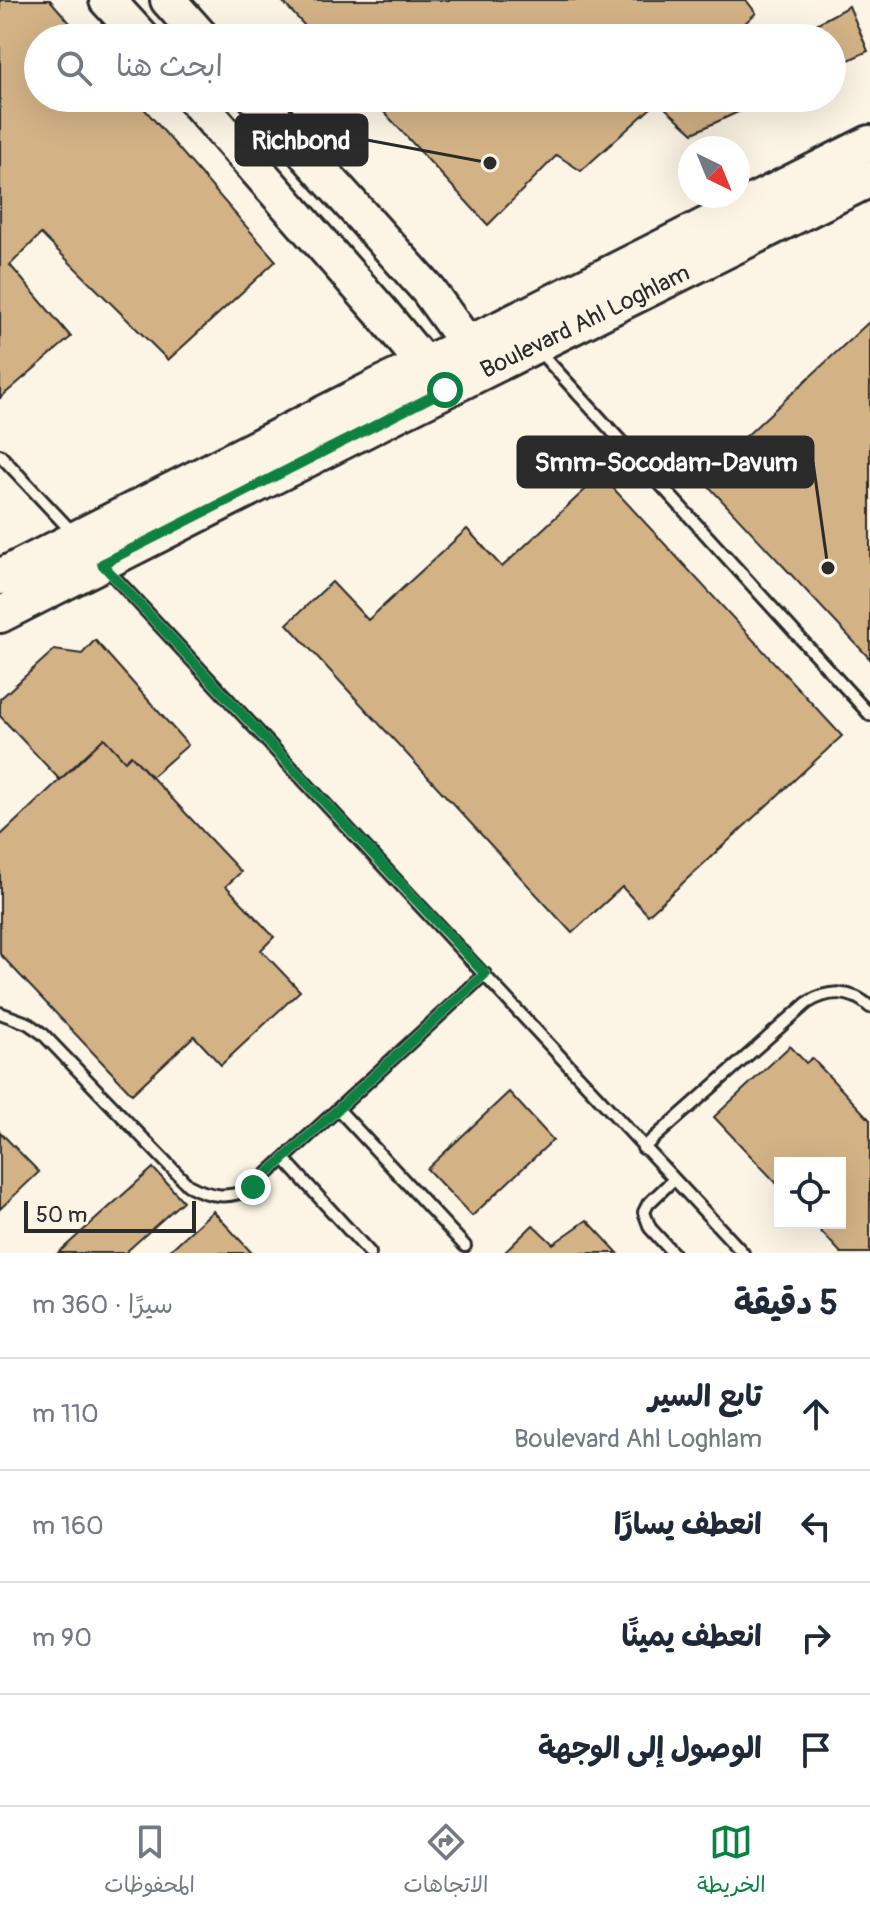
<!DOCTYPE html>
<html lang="ar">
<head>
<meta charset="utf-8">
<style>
	:root { --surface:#fff; --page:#f2f2f3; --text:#1f2937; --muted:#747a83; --line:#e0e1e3; --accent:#0b8043 }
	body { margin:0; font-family:Pangolin,"Playpen Sans Arabic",sans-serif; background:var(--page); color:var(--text); direction:rtl }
	.controls { position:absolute; right:24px; bottom:24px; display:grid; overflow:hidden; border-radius:0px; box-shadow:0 8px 32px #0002 }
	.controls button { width:72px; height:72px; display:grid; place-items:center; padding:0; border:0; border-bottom:2px solid var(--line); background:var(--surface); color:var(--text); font:40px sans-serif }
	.compass { position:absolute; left:678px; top:136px; width:72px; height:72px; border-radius:50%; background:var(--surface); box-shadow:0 8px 32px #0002; rotate:137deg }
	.scale { position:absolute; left:24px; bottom:20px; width:172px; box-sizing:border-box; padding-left:8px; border:4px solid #2b2b2b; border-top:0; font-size:22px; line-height:28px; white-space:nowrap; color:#2b2b2b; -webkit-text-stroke:6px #fcf5e5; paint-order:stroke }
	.stop { position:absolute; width:24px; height:24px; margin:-18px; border:6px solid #0b8043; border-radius:50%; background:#fff }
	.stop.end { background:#0b8043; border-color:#fff; box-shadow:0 2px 8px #0008 }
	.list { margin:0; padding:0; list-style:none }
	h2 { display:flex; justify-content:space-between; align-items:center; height:104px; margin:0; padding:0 32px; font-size:34px }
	h2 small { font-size:26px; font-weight:400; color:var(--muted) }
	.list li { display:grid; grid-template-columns:52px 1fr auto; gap:24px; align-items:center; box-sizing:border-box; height:112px; padding:0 32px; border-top:2px solid var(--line) }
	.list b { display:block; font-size:30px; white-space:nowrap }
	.list p { margin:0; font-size:26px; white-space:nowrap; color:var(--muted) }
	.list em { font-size:26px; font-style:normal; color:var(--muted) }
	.icon { flex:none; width:44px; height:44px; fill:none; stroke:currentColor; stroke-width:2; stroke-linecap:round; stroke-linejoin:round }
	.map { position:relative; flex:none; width:870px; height:1253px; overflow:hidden; direction:ltr }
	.search { position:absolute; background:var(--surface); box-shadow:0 8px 32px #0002; left:24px; right:24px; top:24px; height:88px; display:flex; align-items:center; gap:20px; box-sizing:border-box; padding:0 28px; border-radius:44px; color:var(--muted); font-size:30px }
	.sheet { height:552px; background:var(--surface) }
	nav { display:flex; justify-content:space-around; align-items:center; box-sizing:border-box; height:112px; border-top:2px solid var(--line); background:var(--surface); font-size:22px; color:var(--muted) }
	nav a { display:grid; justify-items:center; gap:4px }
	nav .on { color:var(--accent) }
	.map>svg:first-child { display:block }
	.building { fill:#d3b286; stroke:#2b2b2b; stroke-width:2 }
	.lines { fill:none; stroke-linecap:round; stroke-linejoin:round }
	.lane-casing { stroke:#2b2b2b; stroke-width:16 }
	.primary-casing { stroke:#2b2b2b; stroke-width:40 }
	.lane { stroke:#fcf5e5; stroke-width:10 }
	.primary { stroke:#fcf5e5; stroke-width:34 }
	.route { stroke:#0b8043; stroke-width:10 }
	.labels { text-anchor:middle; stroke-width:6; stroke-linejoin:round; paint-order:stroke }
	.street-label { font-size:24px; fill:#2b2b2b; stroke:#fcf5e5 }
	.leader { fill:none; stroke:#2b2b2b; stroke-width:3 }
	.callout-dot { fill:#2b2b2b; stroke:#fcf5e5; stroke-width:3 }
	.callout { fill:#2b2b2b; stroke:#2b2b2b; stroke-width:3 }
	.callout-label { font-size:26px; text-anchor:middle; font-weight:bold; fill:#fff }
</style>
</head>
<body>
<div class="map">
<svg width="870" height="1253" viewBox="0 0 870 1253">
	<rect width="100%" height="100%" fill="#fcf5e5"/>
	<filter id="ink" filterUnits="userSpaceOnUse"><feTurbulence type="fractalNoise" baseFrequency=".0125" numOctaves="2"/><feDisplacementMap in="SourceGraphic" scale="16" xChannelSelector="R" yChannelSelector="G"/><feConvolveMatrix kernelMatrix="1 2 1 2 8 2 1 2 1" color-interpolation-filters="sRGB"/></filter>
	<g filter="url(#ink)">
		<path class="building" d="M 0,0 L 50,0 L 83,38 L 38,38 L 38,98 L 135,98 L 276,261 L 168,360 L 41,234 L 10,265 L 71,337 L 0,398 Z
			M 281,0 L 746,0 L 756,13 L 729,38 L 316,38 Z
			M 849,6 L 868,51 L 832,68 L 832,38 L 791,38 Z
			M 371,98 L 662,98 L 581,171 L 557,155 L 488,225 Z
			M 683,98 L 768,98 L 693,133 L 665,108 Z
			M 870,321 L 870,659 L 701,478 Z
			M 601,475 L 842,736 L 648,915 L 622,887 L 572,933 L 287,624 L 332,582 L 368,620 L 467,529 L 502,567 Z
			M 95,640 L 188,745 L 151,777 L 131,755 L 125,761 L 104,738 L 60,780 L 0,716 L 0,699 L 54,650 L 82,654 Z
			M 104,738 L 125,761 L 131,755 L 241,872 L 226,886 L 274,937 L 261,950 L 300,991 L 221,1065 L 194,1036 L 132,1094 L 0,954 L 0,836 Z
			M 790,1046 L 806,1063 L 812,1058 L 870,1120 L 870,1253 L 841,1253 L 813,1223 L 840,1223 L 840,1163 L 780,1163 L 780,1187 L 714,1117 Z
			M 509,1092 L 553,1140 L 472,1216 L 427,1169 Z
			M 0,1132 L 39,1172 L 0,1209 Z
			M 153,1168 L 183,1201 L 125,1253 L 58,1253 Z
			M 213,1211 L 252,1253 L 167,1253 Z
			M 587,1220 L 618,1253 L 504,1253 L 533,1225 L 553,1244 Z"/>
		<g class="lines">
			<defs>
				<path id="lane" d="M 538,350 L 870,715
					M 0,455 L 75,535
					M 105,567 L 743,1253
					M 0,1013 L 27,1023 L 43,1034 L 188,1185 C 210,1197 230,1200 253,1187 L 485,974
					M 338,1109 L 465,1246
					M 643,1148 L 807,1003 C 828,990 851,989 870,1007
					M 284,1159 L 370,1253
					M 673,1253 L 650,1228 L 644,1212 L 648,1204 L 673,1180"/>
				<path id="primary" d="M 107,0 L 142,38
					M 168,0 L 202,38
					M 194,98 L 382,313 L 437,380
					M 256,98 L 428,290 L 478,359
					M 0,577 L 380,385 L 501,328 L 870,143
					M 0,615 L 393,416 L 870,179"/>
			</defs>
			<use href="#lane" class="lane-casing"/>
			<use href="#primary" class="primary-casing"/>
			<use href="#lane" class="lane"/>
			<use href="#primary" class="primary"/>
		</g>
	</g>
	<g class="lines" filter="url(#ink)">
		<path class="route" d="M 253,1187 L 485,974 L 102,564 L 445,390"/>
	</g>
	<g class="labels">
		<g class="street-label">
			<text transform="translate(585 321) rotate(-26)" y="8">Boulevard Ahl Loghlam</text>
		</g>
	</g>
	<path class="leader" d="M490 163L367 140M828 568L813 462"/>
	<g class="callout-dot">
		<circle cx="490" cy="163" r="8"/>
		<circle cx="828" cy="568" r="8"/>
	</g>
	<g class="callout">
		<rect x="236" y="115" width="131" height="50" rx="8"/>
		<rect x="518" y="437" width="295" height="50" rx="8"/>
	</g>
	<g class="callout-label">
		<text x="301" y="149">Richbond</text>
		<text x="666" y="471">Smm-Socodam-Davum</text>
	</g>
</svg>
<div class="controls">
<button><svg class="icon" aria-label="locate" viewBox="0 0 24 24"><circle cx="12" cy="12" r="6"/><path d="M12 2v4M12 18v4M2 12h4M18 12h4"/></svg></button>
</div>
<svg class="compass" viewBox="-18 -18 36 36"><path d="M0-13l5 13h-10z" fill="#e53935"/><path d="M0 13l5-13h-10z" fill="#747a83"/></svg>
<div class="scale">50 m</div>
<div class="stop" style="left:445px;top:390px"></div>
<div class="stop end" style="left:253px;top:1187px"></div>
<div class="search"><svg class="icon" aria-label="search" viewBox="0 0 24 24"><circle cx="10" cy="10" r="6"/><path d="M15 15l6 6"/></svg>ابحث هنا</div>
</div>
<section class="sheet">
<h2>5 دقيقة<small>سيرًا · 360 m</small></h2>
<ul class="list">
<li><svg class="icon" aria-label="ahead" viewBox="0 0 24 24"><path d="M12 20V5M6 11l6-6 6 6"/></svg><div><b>تابع السير</b><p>Boulevard Ahl Loghlam</p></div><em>110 m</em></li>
<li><svg class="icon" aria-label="left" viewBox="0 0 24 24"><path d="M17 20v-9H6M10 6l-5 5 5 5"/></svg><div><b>انعطف يسارًا</b></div><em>160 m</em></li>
<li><svg class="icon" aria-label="right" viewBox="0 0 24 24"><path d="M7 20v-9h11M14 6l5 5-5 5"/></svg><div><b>انعطف يمينًا</b></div><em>90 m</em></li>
<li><svg class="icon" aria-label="arrive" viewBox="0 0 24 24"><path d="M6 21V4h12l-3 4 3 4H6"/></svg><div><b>الوصول إلى الوجهة</b></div></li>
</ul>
</section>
<nav>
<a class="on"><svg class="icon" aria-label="map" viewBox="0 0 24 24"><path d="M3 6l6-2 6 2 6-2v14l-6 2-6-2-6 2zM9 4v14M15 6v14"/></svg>الخريطة</a>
<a><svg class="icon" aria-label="directions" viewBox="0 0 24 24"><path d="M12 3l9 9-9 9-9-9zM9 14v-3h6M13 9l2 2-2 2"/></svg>الاتجاهات</a>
<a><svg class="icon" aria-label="saved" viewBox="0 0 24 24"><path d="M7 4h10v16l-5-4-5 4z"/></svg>المحفوظات</a>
</nav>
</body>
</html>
